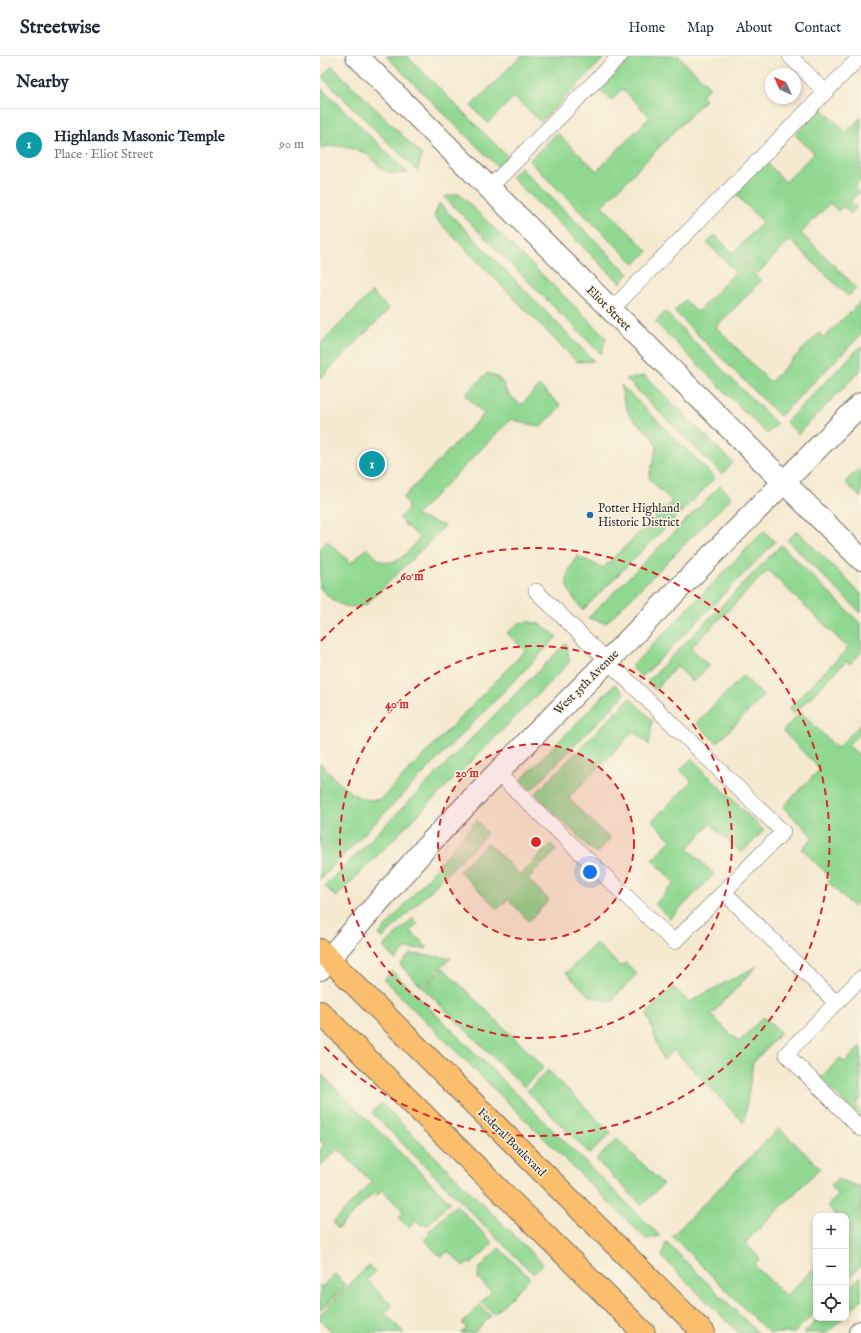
<!DOCTYPE html>
<html lang="en">
<head>
<meta charset="utf-8">
<style>
	:root { --surface:#fff; --page:#f6f6f7; --text:#1f2937; --muted:#747a83; --line:#e0e1e3; --accent:#111827 }
	body { margin:0; font-family:"IM FELL English",serif; background:var(--page); color:var(--text) }
	.controls { position:absolute; right:12px; bottom:12px; display:grid; overflow:hidden; border-radius:8px; box-shadow:0 2px 6px #0003 }
	.controls button { width:36px; height:36px; display:grid; place-items:center; padding:0; border:0; border-bottom:1px solid var(--line); background:var(--surface); color:var(--text); font:20px sans-serif }
	.compass { position:absolute; left:445px; top:12px; width:36px; height:36px; border-radius:50%; background:var(--surface); box-shadow:0 2px 6px #0003; rotate:315deg }
	.you { position:absolute; left:270px; top:816px; width:14px; height:14px; margin:-10px; border:3px solid #fff; border-radius:50%; background:#1a73e8; box-shadow:0 0 0 6px #1a73e833 }
	.badge { display:grid; place-items:center; width:26px; height:26px; border-radius:50%; background:var(--accent); color:#fff; font-size:13px; font-weight:700 }
	.pin { position:absolute; translate:-50% -50%; border:2px solid #fff; box-shadow:0 1px 4px #0006 }
	.list { margin:0; padding:0; list-style:none }
	h2 { display:flex; justify-content:space-between; align-items:center; height:52px; margin:0; padding:0 16px; font-size:17px }
	h2 small { font-size:13px; font-weight:400; color:var(--muted) }
	.list li { display:grid; grid-template-columns:26px 1fr auto; gap:12px; align-items:center; box-sizing:border-box; height:72px; padding:0 16px; border-top:1px solid var(--line) }
	.list b { display:block; font-size:15px; white-space:nowrap }
	.list p { margin:0; font-size:13px; white-space:nowrap; color:var(--muted) }
	.list em { font-size:13px; font-style:normal; color:var(--muted) }
	.icon { flex:none; width:22px; height:22px; fill:none; stroke:currentColor; stroke-width:2; stroke-linecap:round; stroke-linejoin:round }
	.map { position:relative; flex:none; width:541px; height:1277px; overflow:hidden }
	header { display:flex; align-items:center; gap:24px; box-sizing:border-box; height:56px; padding:0 20px; background:var(--surface); border-bottom:1px solid var(--line) }
	header strong { font-size:19px }
	nav { display:flex; gap:22px; margin-inline-start:auto; font-size:14px }
	main { display:flex }
	aside { flex:1; background:var(--surface) }
	.map>svg:first-child { display:block }
	.green { fill:#90d892; stroke:#5e825e }
	.lines { fill:none; stroke-linecap:round; stroke-linejoin:round }
	.service-casing { stroke:#726e65; stroke-width:16 }
	.minor-casing { stroke:#726e65; stroke-width:24 }
	.primary-casing { stroke:#726e65; stroke-width:24 }
	.service { stroke:#fff; stroke-width:15 }
	.minor { stroke:#fff; stroke-width:22 }
	.primary { stroke:#fabe6d; stroke-width:22 }
	.ring { fill:none; stroke:#d62828; stroke-width:2; stroke-dasharray:7 5 }
	.poi-dot { fill:#1f6fb2; stroke:#fcf5e5; stroke-width:1.5 }
	.labels { text-anchor:middle; stroke-width:3; stroke-linejoin:round; paint-order:stroke }
	.street-label { font-size:12px; fill:#2b2b2b; stroke:#fcf5e5 }
	.poi-label { font-size:12px; fill:#2b2b2b; stroke:#fcf5e5; text-anchor:start }
	.centre { fill:#d62828; stroke:#fcf5e5; stroke-width:2 }
	.ring-label { font-size:12px; text-anchor:middle; font-weight:bold; fill:#d62828; stroke:#fcf5e5; stroke-width:3; stroke-linejoin:round; paint-order:stroke }
</style>
</head>
<body>
<header>
<strong>Streetwise</strong>
<nav><a>Home</a><a>Map</a><a>About</a><a>Contact</a></nav>
</header>
<main>
<aside>
<h2>Nearby<small></small></h2>
<ul class="list">
<li><span class="badge" style="background:#0f9aa8">1</span><div><b>Highlands Masonic Temple</b><p>Place · Eliot Street</p></div><em>90 m</em></li>
</ul>
</aside>
<div class="map">
<svg width="541" height="1277" viewBox="0 0 541 1277">
	<rect width="100%" height="100%" fill="#fcf5e5"/>
	<filter id="ink" filterUnits="userSpaceOnUse"><feTurbulence type="fractalNoise" baseFrequency=".025" numOctaves="2"/><feDisplacementMap in="SourceGraphic" scale="8" xChannelSelector="R" yChannelSelector="G"/><feConvolveMatrix kernelMatrix="1 2 1 2 8 2 1 2 1" color-interpolation-filters="sRGB"/></filter>
	<filter id="wash" filterUnits="userSpaceOnUse"><feTurbulence type="fractalNoise" baseFrequency=".012" numOctaves="4" result="noise"/><feDisplacementMap in="SourceGraphic" scale="16" xChannelSelector="R" yChannelSelector="G"/><feGaussianBlur stdDeviation="0.9" result="paint"/><feColorMatrix in="noise" values="0 0 0 0 0 0 0 0 0 0 0 0 0 0 0 0 0 1.4 0 .05"/><feComposite in="paint" operator="in"/></filter>
	<g filter="url(#wash)">
		<rect width="100%" height="100%" fill="#f5e9d0"/>
		<path class="green" d="M 66,0 L 87,0 L 188,101 L 178,111 Z
			M 201,0 L 286,0 L 221,66 L 194,41 L 168,67 L 151,50 Z
			M 313,0 L 360,0 L 359,1 L 390,31 L 381,40 L 385,44 L 282,150 L 328,195 L 315,208 L 209,105 L 237,77 L 277,115 L 330,61 L 302,33 L 291,45 L 280,34 Z
			M 12,10 L 102,99 L 97,115 L 2,21 Z
			M 0,31 L 88,117 C 82,117 75,118 69,117 C 60,114 55,105 48,99 C 37,92 12,86 0,93 Z
			M 501,52 L 526,76 L 541,61 L 541,125 L 534,132 L 539,137 L 530,145 L 536,152 L 531,158 L 523,150 L 518,155 L 510,147 L 481,177 L 537,232 L 528,240 L 470,184 L 437,218 L 414,196 L 443,166 L 415,138 L 446,106 L 466,126 L 494,97 L 475,79 Z
			M 200,111 L 309,218 L 300,227 L 191,121 Z
			M 139,138 L 286,281 L 281,298 L 124,141 Z
			M 119,147 L 274,305 L 257,306 L 114,161 Z
			M 395,179 L 441,225 L 396,271 L 450,326 L 499,277 L 504,282 L 541,245 L 541,279 L 460,360 L 354,255 L 365,244 L 377,256 L 416,216 L 387,187 Z
			M 52,236 L 69,253 L 0,323 L 0,288 Z
			M 345,256 L 457,368 L 447,378 L 335,266 Z
			M 541,290 L 541,314 L 478,378 L 466,366 Z
			M 167,317 L 177,321 L 184,328 L 186,336 L 201,349 L 219,330 L 241,350 L 221,371 L 191,363 L 95,460 L 125,470 L 46,549 C 23,554 16,548 0,532 L 0,493 L 7,485 L 31,507 L 47,492 C 51,495 56,503 61,505 C 78,512 90,493 100,482 L 79,463 L 88,453 L 87,447 L 83,442 L 164,358 L 145,339 Z
			M 325,320 L 413,407 L 402,418 L 306,323 Z
			M 301,329 L 395,422 L 263,554 C 245,532 241,526 257,500 L 283,512 L 352,445 L 333,427 L 329,421 L 337,391 L 331,379 L 310,360 L 304,346 Z
			M 539,413 L 541,415 L 541,442 L 525,426 Z
			M 400,430 L 412,441 L 286,567 L 268,562 Z
			M 444,475 L 455,486 L 322,621 L 311,611 Z
			M 477,475 L 541,538 L 541,557 L 467,484 Z
			M 461,489 L 541,568 L 541,597 L 530,608 L 526,605 L 474,658 L 468,653 L 528,592 L 448,514 L 371,592 L 389,610 L 373,626 L 357,610 L 335,634 L 327,626 Z
			M 207,566 C 222,566 226,572 237,581 L 0,823 L 0,707 C 18,725 34,749 61,743 L 205,595 L 187,577 L 199,567 Z
			M 246,587 L 250,606 L 16,841 L 5,830 Z
			M 423,620 L 444,640 L 397,687 L 376,667 Z
			M 295,628 L 305,638 L 211,734 L 201,724 Z
			M 310,642 L 332,664 L 329,689 L 314,675 L 248,742 L 290,783 L 276,798 L 215,738 Z
			M 481,656 L 517,692 L 541,668 L 541,676 L 528,689 L 541,701 L 541,847 L 539,845 L 533,851 L 508,826 L 511,822 L 482,793 L 493,781 L 463,751 L 500,713 L 463,675 Z
			M 372,703 L 444,775 L 421,797 L 390,768 L 368,792 L 394,818 L 350,863 L 335,848 L 355,827 L 332,804 L 351,784 L 332,765 L 372,725 L 360,714 Z
			M 157,764 L 167,778 L 63,882 L 59,879 Z
			M 168,787 L 200,819 L 231,788 L 237,794 L 208,823 L 229,844 L 209,865 L 188,843 L 178,853 L 139,815 Z
			M 93,862 L 98,867 L 91,875 L 108,892 L 86,893 L 75,904 L 63,891 Z
			M 276,887 L 301,911 L 306,907 L 317,918 L 291,945 L 271,941 L 246,917 Z
			M 90,898 L 91,898 L 131,902 L 102,931 L 80,909 Z
			M 437,910 L 391,959 L 419,986 L 443,961 L 461,977 L 433,1006 L 424,1067 L 354,994 L 343,1004 L 327,958 L 353,931 L 369,946 Z
			M 123,912 L 224,1011 L 204,1031 L 103,932 Z
			M 72,915 L 340,1180 L 326,1183 L 64,924 Z
			M 541,990 L 541,1043 L 535,1049 L 541,1055 L 541,1063 L 500,1022 L 520,1002 L 525,1006 Z
			M 228,1014 L 291,1077 L 270,1098 L 207,1035 Z
			M 0,1017 L 130,1146 L 108,1169 L 100,1168 L 96,1164 L 89,1172 L 79,1162 L 84,1156 L 62,1134 L 56,1140 L 53,1137 L 18,1173 L 13,1167 L 52,1126 L 18,1093 L 0,1111 L 0,1093 L 4,1089 L 0,1085 Z
			M 61,1047 L 223,1208 L 213,1218 L 52,1057 Z
			M 459,1072 L 500,1112 L 425,1187 L 440,1202 L 434,1209 L 466,1240 L 496,1210 L 496,1255 L 474,1277 L 449,1277 L 352,1180 Z
			M 297,1083 L 343,1128 L 322,1149 L 276,1104 Z
			M 517,1123 L 541,1131 L 541,1209 L 526,1225 L 526,1180 L 531,1174 L 526,1169 L 526,1160 L 517,1160 L 507,1150 L 518,1139 L 510,1130 Z
			M 136,1149 L 173,1187 L 152,1208 L 147,1207 L 144,1211 L 128,1195 L 121,1201 L 104,1184 L 110,1178 L 108,1176 Z
			M 346,1186 L 438,1277 L 419,1277 L 342,1201 Z
			M 179,1192 L 210,1222 L 174,1258 L 161,1246 L 171,1236 L 158,1222 L 159,1212 Z
			M 49,1209 L 55,1215 L 47,1224 L 72,1249 L 65,1257 L 84,1277 L 13,1277 L 0,1264 L 0,1259 Z
			M 15,1218 L 26,1230 L 0,1255 L 0,1229 L 2,1231 Z
			M 541,1220 L 541,1244 L 526,1259 L 526,1235 Z
			M 160,1249 L 171,1260 L 154,1277 L 141,1277 L 147,1272 L 142,1267 Z
			M 499,1262 L 523,1262 L 508,1277 L 484,1277 Z"/>
	</g>
	<g filter="url(#ink)">
		<g class="lines">
			<defs>
				<path id="service" d="M 470,0 L 505,36
					M 169,132 L 300,0
					M 291,254 L 541,0
					M 177,717 L 354,886 L 463,776 L 216,535
					M 404,836 L 516,947
					M 541,922 L 466,998 L 541,1073"/>
				<path id="minor" d="M 37,0 L 541,503
					M 0,913 L 108,789 L 177,717 L 541,348
					M 540,1277 L 541,1276"/>
				<path id="primary" d="M 0,894 L 384,1277
					M 0,956 L 324,1277"/>
			</defs>
			<use href="#service" class="service-casing"/>
			<use href="#minor" class="minor-casing"/>
			<use href="#primary" class="primary-casing"/>
			<use href="#service" class="service"/>
			<use href="#minor" class="minor"/>
			<use href="#primary" class="primary"/>
		</g>
	</g>
	<circle cx="216" cy="786" r="98" fill="#d62828" fill-opacity=".12"/>
	<g class="ring">
		<circle cx="216" cy="786" r="98"/>
		<circle cx="216" cy="786" r="196"/>
		<path d="M1 585A294 294 0 1 1 1 987"/>
	</g>
	<circle class="poi-dot" cx="270" cy="459" r="4"/>
	<g class="labels">
		<g class="street-label">
			<text transform="translate(289 252) rotate(45)" y="4">Eliot Street</text>
			<text transform="translate(266 626) rotate(-45)" y="4">West 35th Avenue</text>
			<text transform="translate(192 1086) rotate(45)" y="4">Federal Boulevard</text>
		</g>
		<g class="poi-label">
			<text x="278" y="456">Potter Highland<tspan x="278" dy="14">Historic District</tspan></text>
		</g>
	</g>
	<circle cx="216" cy="786" r="6" class="centre"/>
	<g class="ring-label">
		<text x="92" y="524">60 m</text>
		<text x="77" y="652">40 m</text>
		<text x="147" y="721">20 m</text>
	</g>
</svg>
<div class="controls">
<button>+</button>
<button>−</button>
<button><svg class="icon" aria-label="locate" viewBox="0 0 24 24"><circle cx="12" cy="12" r="6"/><path d="M12 2v4M12 18v4M2 12h4M18 12h4"/></svg></button>
</div>
<svg class="compass" viewBox="-18 -18 36 36"><path d="M0-13l5 13h-10z" fill="#e53935"/><path d="M0 13l5-13h-10z" fill="#747a83"/></svg>
<div class="you"></div>
<div class="pin badge" style="left:52px;top:408px;background:#0f9aa8">1</div>
</div>
</main>
</body>
</html>
